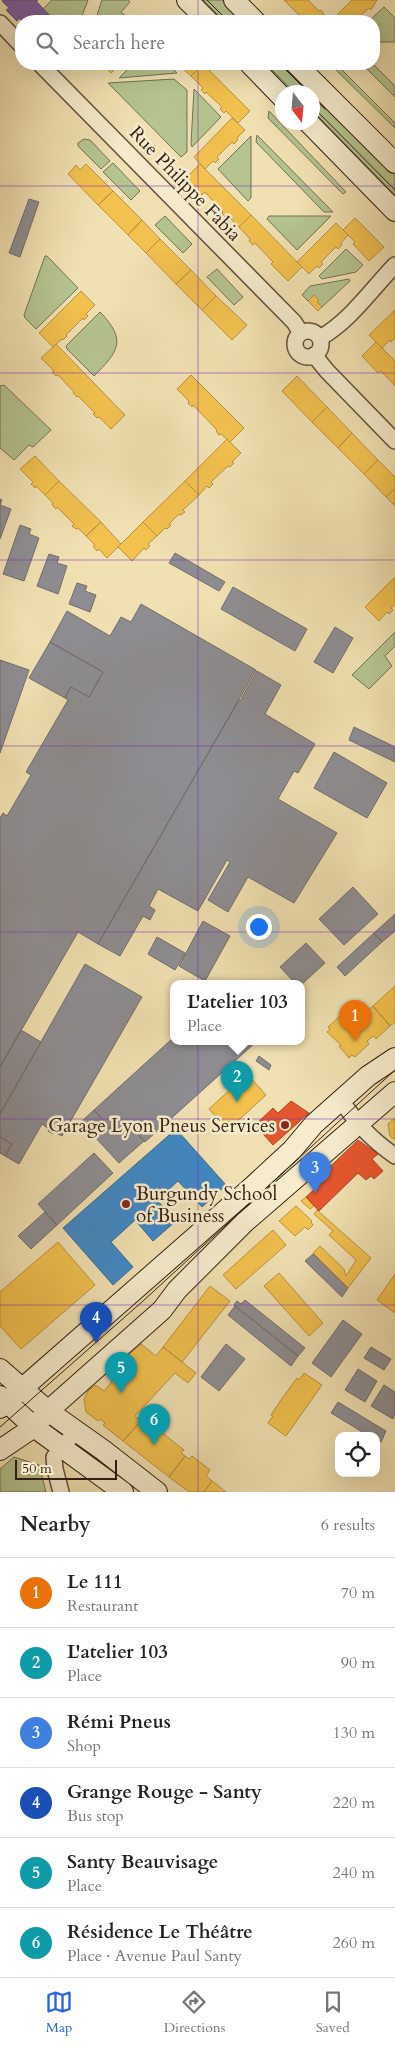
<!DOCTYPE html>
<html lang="en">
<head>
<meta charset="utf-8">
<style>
	:root { --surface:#fff; --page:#f2f2f2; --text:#222; --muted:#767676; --line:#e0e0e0; --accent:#2563eb }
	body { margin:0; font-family:Cardo,serif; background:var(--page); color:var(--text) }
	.controls { position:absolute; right:15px; bottom:15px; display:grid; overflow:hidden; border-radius:10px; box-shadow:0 5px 20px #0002 }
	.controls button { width:45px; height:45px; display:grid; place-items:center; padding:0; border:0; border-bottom:1px solid var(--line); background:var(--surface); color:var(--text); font:25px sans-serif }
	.compass { position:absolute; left:275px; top:85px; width:45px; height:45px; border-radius:50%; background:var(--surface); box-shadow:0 5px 20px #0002; rotate:164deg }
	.scale { position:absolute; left:15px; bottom:12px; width:102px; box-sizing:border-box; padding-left:5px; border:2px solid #332013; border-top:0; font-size:14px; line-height:18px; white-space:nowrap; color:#332013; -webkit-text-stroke:4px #f6eccd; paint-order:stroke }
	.you { position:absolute; left:258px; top:926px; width:18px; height:18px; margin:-12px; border:4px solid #fff; border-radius:50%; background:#1a73e8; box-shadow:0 0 0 8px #1a73e833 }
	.badge { display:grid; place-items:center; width:32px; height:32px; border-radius:50%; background:var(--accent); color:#fff; font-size:16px; font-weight:700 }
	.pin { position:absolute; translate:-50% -41px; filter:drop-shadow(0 1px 2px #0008) }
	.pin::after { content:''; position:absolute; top:26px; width:18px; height:15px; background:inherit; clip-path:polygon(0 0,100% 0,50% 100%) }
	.popup { position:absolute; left:170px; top:980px; width:135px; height:65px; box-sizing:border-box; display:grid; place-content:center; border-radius:10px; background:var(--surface); filter:drop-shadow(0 1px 4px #0005); font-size:16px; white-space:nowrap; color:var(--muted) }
	.popup b { font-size:19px; color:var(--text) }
	.popup::after { content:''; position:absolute; left:50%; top:100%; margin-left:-10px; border:10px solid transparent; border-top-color:var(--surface) }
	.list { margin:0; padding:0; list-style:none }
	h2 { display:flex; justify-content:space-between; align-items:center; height:65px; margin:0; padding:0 20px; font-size:21px }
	h2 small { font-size:16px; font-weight:400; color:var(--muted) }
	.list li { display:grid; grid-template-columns:32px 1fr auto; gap:15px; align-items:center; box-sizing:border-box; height:70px; padding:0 20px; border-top:1px solid var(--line) }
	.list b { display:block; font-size:19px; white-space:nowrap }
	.list p { margin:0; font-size:16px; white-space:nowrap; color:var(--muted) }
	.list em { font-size:16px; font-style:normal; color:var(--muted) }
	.icon { flex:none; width:28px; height:28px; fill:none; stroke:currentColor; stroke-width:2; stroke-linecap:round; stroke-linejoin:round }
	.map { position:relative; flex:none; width:395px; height:1492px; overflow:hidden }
	.search { position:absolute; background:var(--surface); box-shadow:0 5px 20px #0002; left:15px; right:15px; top:15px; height:55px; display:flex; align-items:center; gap:12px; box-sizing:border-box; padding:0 18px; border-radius:20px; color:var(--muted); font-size:19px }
	.sheet { height:485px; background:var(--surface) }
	nav { display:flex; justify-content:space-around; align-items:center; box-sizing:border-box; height:70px; border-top:1px solid var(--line); background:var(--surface); font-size:14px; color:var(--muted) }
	nav a { display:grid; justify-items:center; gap:2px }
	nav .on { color:var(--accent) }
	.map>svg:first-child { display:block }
	.green { fill:#b5c490; stroke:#747252 }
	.homes { fill:#f2c14e; stroke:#b9913c }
	.shops { fill:#e4572e; stroke:#af4626 }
	.offices { fill:#7b5ea7; stroke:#654b7b }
	.schools { fill:#3f88c5; stroke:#3b6990 }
	.industry { fill:#8d8d92; stroke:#726c6c }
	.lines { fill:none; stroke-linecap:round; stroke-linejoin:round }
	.street-casing { stroke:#62503b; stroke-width:18 }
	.secondary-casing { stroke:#332013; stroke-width:22 }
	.street { stroke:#f6eccd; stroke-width:15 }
	.secondary { stroke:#f6eccd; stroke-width:20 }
	.tram { stroke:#332013; stroke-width:1 }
	.grid { fill:none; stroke:#7b2cbf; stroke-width:1; stroke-opacity:0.55 }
	.poi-dot { fill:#8f2418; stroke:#f6eccd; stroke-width:2 }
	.labels { text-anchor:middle; stroke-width:5; stroke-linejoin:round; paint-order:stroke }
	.street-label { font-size:19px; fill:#332013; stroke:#f6eccd }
	.poi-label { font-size:19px; fill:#332013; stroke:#f6eccd; text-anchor:end }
</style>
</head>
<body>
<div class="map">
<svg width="395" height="1492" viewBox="0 0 395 1492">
	<rect width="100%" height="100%" fill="#f1e1b2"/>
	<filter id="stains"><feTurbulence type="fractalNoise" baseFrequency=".004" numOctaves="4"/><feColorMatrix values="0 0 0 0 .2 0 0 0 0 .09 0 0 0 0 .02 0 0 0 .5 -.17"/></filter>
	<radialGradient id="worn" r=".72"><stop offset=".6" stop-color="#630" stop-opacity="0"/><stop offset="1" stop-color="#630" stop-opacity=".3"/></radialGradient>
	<path class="green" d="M 52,0 L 88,0 L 80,21 L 55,21 L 43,9 Z
		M 102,0 L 128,0 L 130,2 L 121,12 L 129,19 L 127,21 L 95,21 Z
		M 203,0 L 222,0 L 244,21 L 224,21 Z
		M 384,7 L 395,18 L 395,42 L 374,42 L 374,21 L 369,21 Z
		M 133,64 L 168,64 L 177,73 L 119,78 Z
		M 266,64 L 285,64 L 395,175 L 395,195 L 313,111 L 312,92 L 294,92 Z
		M 330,64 L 336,64 L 395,123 L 395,128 Z
		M 362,64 L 373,64 L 395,86 L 395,97 Z
		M 174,79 L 187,90 L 187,152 L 181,157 L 108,83 Z
		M 194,89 L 221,117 L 192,147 L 191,144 Z
		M 269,111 L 346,192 L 343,194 L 268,118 Z
		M 257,135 L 333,212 L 324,212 L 256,142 Z
		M 251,136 L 251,198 L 248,201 L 218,169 Z
		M 84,139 L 90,140 L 110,161 L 101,169 L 78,146 L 78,143 Z
		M 113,163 L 140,191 L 131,200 L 103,172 Z
		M 165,216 L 192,244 L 183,253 L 155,225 Z
		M 269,216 L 331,216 L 297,250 L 267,219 Z
		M 346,249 L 363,265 L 356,272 L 322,279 L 319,276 Z
		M 45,256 L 47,256 L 78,288 L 36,329 L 25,318 L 24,315 Z
		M 217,269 L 243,297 L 234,305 L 207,277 Z
		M 349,279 L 350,281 L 322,307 L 317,302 L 319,300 L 314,295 L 308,301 L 302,295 L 310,286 Z
		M 100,312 C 127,340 119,351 94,376 L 67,349 L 66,346 Z
		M 4,385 L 51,430 L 33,447 L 29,445 L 14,460 L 0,448 L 0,386 Z
		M 395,632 L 395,646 L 385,656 L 392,666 L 369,689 L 352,675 Z
		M 14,1457 L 39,1465 L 46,1492 L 0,1492 L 0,1469 Z"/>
	<path class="homes" d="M 284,0 L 308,0 L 319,11 L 321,10 L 329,21 L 305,21 Z
		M 352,0 L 377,0 L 371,10 L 369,8 L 355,21 L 331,21 Z
		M 102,64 L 124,64 L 120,67 L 119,65 L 111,73 Z
		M 176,64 L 203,64 L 191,76 L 179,65 L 178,66 Z
		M 203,64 L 250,111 L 238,123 L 226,111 L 224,113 L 220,109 L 222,107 L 206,92 L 205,94 L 201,90 L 203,88 L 191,76 Z
		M 232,118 L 245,130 L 237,138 L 238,140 L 234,144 L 232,142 L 217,157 L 219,159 L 215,163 L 213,161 L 205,169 L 194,157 Z
		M 86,164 L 113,191 L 98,205 L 68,174 L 76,165 L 80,170 Z
		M 200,164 L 251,215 L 239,227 L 228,216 L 226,218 L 222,213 L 223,212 L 205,192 L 202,195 L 186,178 Z
		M 113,191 L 142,220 L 128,235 L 98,205 Z
		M 251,215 L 302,267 L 288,281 L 271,264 L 273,262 L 255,243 L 253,245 L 249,241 L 250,239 L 239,227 Z
		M 355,218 L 384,247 L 369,261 L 353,244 L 355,242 L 343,230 Z
		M 142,220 L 160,239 L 146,253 L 128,235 Z
		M 336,223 L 348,235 L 341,243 L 342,245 L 338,249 L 336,247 L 321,262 L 323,264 L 319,268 L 317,266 L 309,274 L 297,262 Z
		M 160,239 L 191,270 L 176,284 L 146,253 Z
		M 191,270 L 216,296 L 202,310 L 176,284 Z
		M 81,291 L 95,305 L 86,314 L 88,316 L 84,320 L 83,318 L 66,335 L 67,336 L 63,340 L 62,339 L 53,347 L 39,333 Z
		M 314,295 L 319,300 L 317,302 L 322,307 L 318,311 L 308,301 Z
		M 216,296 L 247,325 L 232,340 L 202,310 Z
		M 395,310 L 395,338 L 391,342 L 390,340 L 382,348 L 369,335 Z
		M 376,342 L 395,361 L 395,386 L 381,371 L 378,373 L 362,356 Z
		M 56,344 L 125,415 L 111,429 L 99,417 L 97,418 L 93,414 L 95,413 L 78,396 L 77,397 L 73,393 L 74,392 L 58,375 L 56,376 L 52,372 L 54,371 L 41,358 Z
		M 191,375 L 244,428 L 230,442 L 221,434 L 219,435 L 216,431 L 217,430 L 193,405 L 192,407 L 188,403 L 189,401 L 177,389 Z
		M 297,376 L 327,407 L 312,422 L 282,391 Z
		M 327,407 L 352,433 L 338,448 L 312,422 Z
		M 352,433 L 378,460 L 364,474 L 338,448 Z
		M 227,439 L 241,453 L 232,462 L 234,463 L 230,467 L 228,466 L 211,482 L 213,484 L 209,488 L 207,486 L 199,495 L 185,481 Z
		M 35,456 L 59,481 L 45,495 L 36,486 L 35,488 L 31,484 L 33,482 L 20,469 Z
		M 378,460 L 395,477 L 395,488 L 386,497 L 364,474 Z
		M 59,481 L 101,522 L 86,536 L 78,528 L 76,529 L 72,526 L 74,524 L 57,507 L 56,509 L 52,505 L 53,503 L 45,495 Z
		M 185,481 L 199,495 L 183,510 L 185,512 L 181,515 L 179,514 L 169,524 L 171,525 L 167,529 L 165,528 L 157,536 L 143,522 Z
		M 395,488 L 395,506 L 386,497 Z
		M 101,522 L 121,544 L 107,558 L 99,549 L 97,551 L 93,546 L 95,545 L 86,536 Z
		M 143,522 L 157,536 L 148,544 L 150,546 L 146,550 L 144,548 L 132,561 L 118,547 Z
		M 395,577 L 395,604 L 391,608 L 393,610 L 389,614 L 387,612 L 379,621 L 365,607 Z
		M 395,986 L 395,1022 L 390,1026 L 373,1006 Z
		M 357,1005 L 365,1013 L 373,1006 L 390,1026 L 376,1039 L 373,1036 L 367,1041 L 369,1044 L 355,1057 L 352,1055 L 349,1058 L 339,1046 L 341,1045 L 327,1032 L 330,1029 L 328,1027 L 342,1014 L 344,1017 Z
		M 247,1074 L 266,1095 L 228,1130 L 209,1109 Z
		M 395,1118 L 395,1140 L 390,1136 L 388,1124 Z
		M 306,1197 L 314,1206 L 310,1209 L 301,1201 Z
		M 296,1206 L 312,1221 L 311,1222 L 313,1225 L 308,1230 L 305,1227 L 295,1236 L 279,1221 Z
		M 317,1210 L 371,1258 L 348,1288 L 313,1253 L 320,1246 L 344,1269 L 346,1276 L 356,1260 L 329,1235 L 333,1231 L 314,1214 Z
		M 273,1230 L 286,1245 L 236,1289 L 223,1275 Z
		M 58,1242 L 95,1285 L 21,1349 L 0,1326 L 0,1292 Z
		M 279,1273 L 323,1323 L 309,1336 L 264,1286 Z
		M 395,1274 L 395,1313 L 377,1300 Z
		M 210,1286 L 230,1301 L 182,1362 L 163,1347 Z
		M 141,1344 L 156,1356 L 163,1347 L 196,1373 L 188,1383 L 175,1373 L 135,1416 L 141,1421 L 123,1441 L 103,1425 L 105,1423 L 100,1419 L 98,1421 L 86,1412 L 84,1399 L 88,1391 L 95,1385 L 104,1391 L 123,1368 L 118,1364 Z
		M 304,1373 L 322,1385 L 286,1436 L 268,1423 L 273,1416 L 271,1415 L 281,1400 L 297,1378 L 299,1380 Z
		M 141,1421 L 148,1427 L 146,1429 L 152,1434 L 156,1428 L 184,1450 L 181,1453 L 185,1456 L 169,1477 L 123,1441 Z
		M 185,1456 L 189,1459 L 192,1456 L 210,1470 L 206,1476 L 212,1481 L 204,1492 L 189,1492 L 169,1477 Z
		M 212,1481 L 216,1484 L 226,1492 L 204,1492 Z"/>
	<path class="shops" d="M 291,1101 L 309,1113 L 273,1145 L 255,1125 L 273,1108 L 278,1113 Z
		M 358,1140 L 378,1154 L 372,1159 L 383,1171 L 374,1179 L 371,1176 L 366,1180 L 358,1173 L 319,1211 L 306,1197 L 317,1187 L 313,1183 Z"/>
	<path class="offices" d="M 3,0 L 38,0 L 36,1 L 55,21 L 22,21 L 19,18 L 17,21 L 6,10 L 9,8 L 2,1 Z"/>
	<path class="schools" d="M 176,1129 L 226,1185 L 202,1207 L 178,1181 L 157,1200 L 176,1221 L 153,1241 L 135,1220 L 111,1242 L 133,1267 L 113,1285 L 63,1228 Z"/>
	<path class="industry" d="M 29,199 L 39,202 L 20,257 L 9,253 Z
		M 0,499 L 2,500 L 0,505 L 11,509 L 0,539 Z
		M 20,525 L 31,529 L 29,534 L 39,538 L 24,581 L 3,574 Z
		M 175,553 L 225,582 L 219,591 L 169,563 Z
		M 49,554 L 59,557 L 57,563 L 67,566 L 58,594 L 37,586 Z
		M 77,583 L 87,586 L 85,591 L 96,595 L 90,612 L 69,604 Z
		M 233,587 L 307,629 L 295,651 L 221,609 Z
		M 141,604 L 256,670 L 98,944 L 78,932 L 0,1067 L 0,818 L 3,813 L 7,816 L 31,775 L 26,772 L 68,700 L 65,698 L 71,687 L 89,697 L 103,672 L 50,642 L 67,611 L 110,636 L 121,617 L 131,622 Z
		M 335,627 L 353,638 L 333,673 L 314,662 Z
		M 50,642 L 103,672 L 89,697 L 71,687 L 65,698 L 29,678 Z
		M 0,660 L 29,670 L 0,753 Z
		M 257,671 L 281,685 L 265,714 L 315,744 L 298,773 L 294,771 L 278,799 L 337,833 L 294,903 L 248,877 L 228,912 L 208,900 L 230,862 L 227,860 L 198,911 L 158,889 L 149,906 L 155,910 L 150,920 L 143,916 L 120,956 L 98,944 L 239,700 L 240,701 Z
		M 354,727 L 395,747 L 395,762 L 349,740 Z
		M 334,752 L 387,783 L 367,818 L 314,788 Z
		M 353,887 L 378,914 L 344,945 L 319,919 Z
		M 395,914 L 395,931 L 382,942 L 374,933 Z
		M 203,921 L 230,936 L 205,981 L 179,966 Z
		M 374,933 L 382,942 L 345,976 L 337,967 Z
		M 157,937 L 185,953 L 175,970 L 148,954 Z
		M 306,943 L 325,963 L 301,985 L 301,983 L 295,983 L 280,967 Z
		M 85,964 L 142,997 L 62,1136 L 54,1132 L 53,1134 L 48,1131 L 49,1129 L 42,1124 L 19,1164 L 5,1156 L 12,1144 L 0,1137 L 0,1114 Z
		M 21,1030 L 41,1042 L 0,1114 L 0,1067 Z
		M 173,1038 L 173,1041 L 257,1041 L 145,1142 L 127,1122 L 114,1133 L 94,1110 Z
		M 259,1056 L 271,1065 L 269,1070 L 256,1061 Z
		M 94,1110 L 114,1133 L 127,1122 L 144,1141 L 119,1163 L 81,1122 Z
		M 0,1137 L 12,1144 L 5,1156 L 0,1153 Z
		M 94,1153 L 113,1173 L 57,1225 L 38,1204 Z
		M 45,1212 L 57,1225 L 31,1249 L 18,1236 Z
		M 313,1254 L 348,1288 L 342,1297 L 305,1261 Z
		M 245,1300 L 305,1348 L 298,1356 L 234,1305 L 237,1301 L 241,1304 Z
		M 235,1306 L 298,1356 L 291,1366 L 228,1315 Z
		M 343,1320 L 362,1334 L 331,1377 L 312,1363 Z
		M 226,1344 L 245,1359 L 219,1391 L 201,1377 Z
		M 371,1347 L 391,1359 L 384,1370 L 364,1358 Z
		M 358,1369 L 377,1381 L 365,1402 L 345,1390 Z
		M 384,1385 L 395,1392 L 395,1414 L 393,1419 L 371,1406 Z
		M 338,1402 L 386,1431 L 381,1442 L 376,1440 L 376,1436 L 369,1436 L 331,1413 Z"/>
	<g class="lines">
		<defs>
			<path id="street" d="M 0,23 L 21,45
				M 40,64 L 294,322 L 301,333
				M295 344a13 13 0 1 1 26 0a13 13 0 1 1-26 0Z
				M 320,338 C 350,321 371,290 395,265
				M 314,355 L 327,371 L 395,441
				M 341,1100 C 357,1124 371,1139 395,1156
				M 61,1492 L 55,1469 L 54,1457 L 76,1431"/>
			<path id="secondary" d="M 187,0 L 208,21
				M 234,0 L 255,21
				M 250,64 L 282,97
				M 296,64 L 395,163
				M 308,122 L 395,211
				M 0,1369 L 48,1411 L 103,1450 L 157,1492
				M 0,1396 L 34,1427 L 123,1492
				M 0,1408 L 252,1187 L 292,1150 L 314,1124 L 368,1076 L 395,1058
				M 0,1450 L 34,1427 L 48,1411 L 162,1310 L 177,1290 L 245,1222 L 395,1092"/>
		</defs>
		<use href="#street" class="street-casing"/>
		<use href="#secondary" class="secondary-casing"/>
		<use href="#street" class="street"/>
		<use href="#secondary" class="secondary"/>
		<path class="tram" d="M 207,0 L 228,21
			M 280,64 L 308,92
			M 312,97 L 325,109
			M 312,106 L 395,190
			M 0,1427 L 143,1301 L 395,1070"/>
	</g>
	<path class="grid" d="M 198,0 L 198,21M 198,64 L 198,1492M 0,186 L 395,186M 0,373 L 395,373M 0,560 L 395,560M 0,746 L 395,746M 0,932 L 395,932M 0,1119 L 395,1119M 0,1305 L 395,1305"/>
	<g class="poi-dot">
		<circle cx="285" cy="1125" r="5"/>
		<circle cx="126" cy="1204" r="5"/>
	</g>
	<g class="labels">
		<g class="street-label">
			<text transform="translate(186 183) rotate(46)" y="7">Rue Philippe Fabia</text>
		</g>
		<g class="poi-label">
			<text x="275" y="1132">Garage Lyon Pneus Services</text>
			<text x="136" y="1200" text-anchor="start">Burgundy School<tspan x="136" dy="22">of Business</tspan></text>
		</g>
	</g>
	<rect width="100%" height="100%" filter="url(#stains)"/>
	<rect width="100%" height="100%" fill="url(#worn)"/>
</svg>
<div class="controls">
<button><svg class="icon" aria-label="locate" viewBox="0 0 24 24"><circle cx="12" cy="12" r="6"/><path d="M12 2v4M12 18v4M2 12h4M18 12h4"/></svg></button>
</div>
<svg class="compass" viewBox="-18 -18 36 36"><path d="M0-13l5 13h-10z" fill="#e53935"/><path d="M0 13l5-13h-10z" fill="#767676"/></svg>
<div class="scale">50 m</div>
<div class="you"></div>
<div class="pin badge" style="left:355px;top:1041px;background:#e8710a">1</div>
<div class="pin badge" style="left:237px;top:1102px;background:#0f9aa8">2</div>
<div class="popup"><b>L'atelier 103</b>Place</div>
<div class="pin badge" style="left:315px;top:1193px;background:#3f7fe0">3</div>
<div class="pin badge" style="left:96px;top:1343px;background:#1a4fb4">4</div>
<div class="pin badge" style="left:121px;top:1393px;background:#0f9aa8">5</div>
<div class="pin badge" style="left:154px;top:1445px;background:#0f9aa8">6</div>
<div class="search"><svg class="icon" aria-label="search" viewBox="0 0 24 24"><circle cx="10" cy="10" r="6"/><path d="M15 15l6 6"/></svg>Search here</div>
</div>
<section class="sheet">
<h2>Nearby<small>6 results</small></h2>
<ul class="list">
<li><span class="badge" style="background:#e8710a">1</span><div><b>Le 111</b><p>Restaurant</p></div><em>70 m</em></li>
<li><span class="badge" style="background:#0f9aa8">2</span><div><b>L'atelier 103</b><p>Place</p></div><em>90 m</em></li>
<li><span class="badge" style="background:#3f7fe0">3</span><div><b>Rémi Pneus</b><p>Shop</p></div><em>130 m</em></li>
<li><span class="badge" style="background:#1a4fb4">4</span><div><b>Grange Rouge - Santy</b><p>Bus stop</p></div><em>220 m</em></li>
<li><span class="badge" style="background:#0f9aa8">5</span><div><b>Santy Beauvisage</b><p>Place</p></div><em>240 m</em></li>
<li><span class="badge" style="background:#0f9aa8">6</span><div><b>Résidence Le Théâtre</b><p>Place · Avenue Paul Santy</p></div><em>260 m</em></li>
</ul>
</section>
<nav>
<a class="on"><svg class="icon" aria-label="map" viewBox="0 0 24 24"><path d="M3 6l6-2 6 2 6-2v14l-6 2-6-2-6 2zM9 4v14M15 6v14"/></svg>Map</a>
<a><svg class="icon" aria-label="directions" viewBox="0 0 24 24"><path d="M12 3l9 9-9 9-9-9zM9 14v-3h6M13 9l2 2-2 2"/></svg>Directions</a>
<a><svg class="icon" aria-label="saved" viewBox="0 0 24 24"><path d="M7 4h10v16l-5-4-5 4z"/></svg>Saved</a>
</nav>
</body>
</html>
